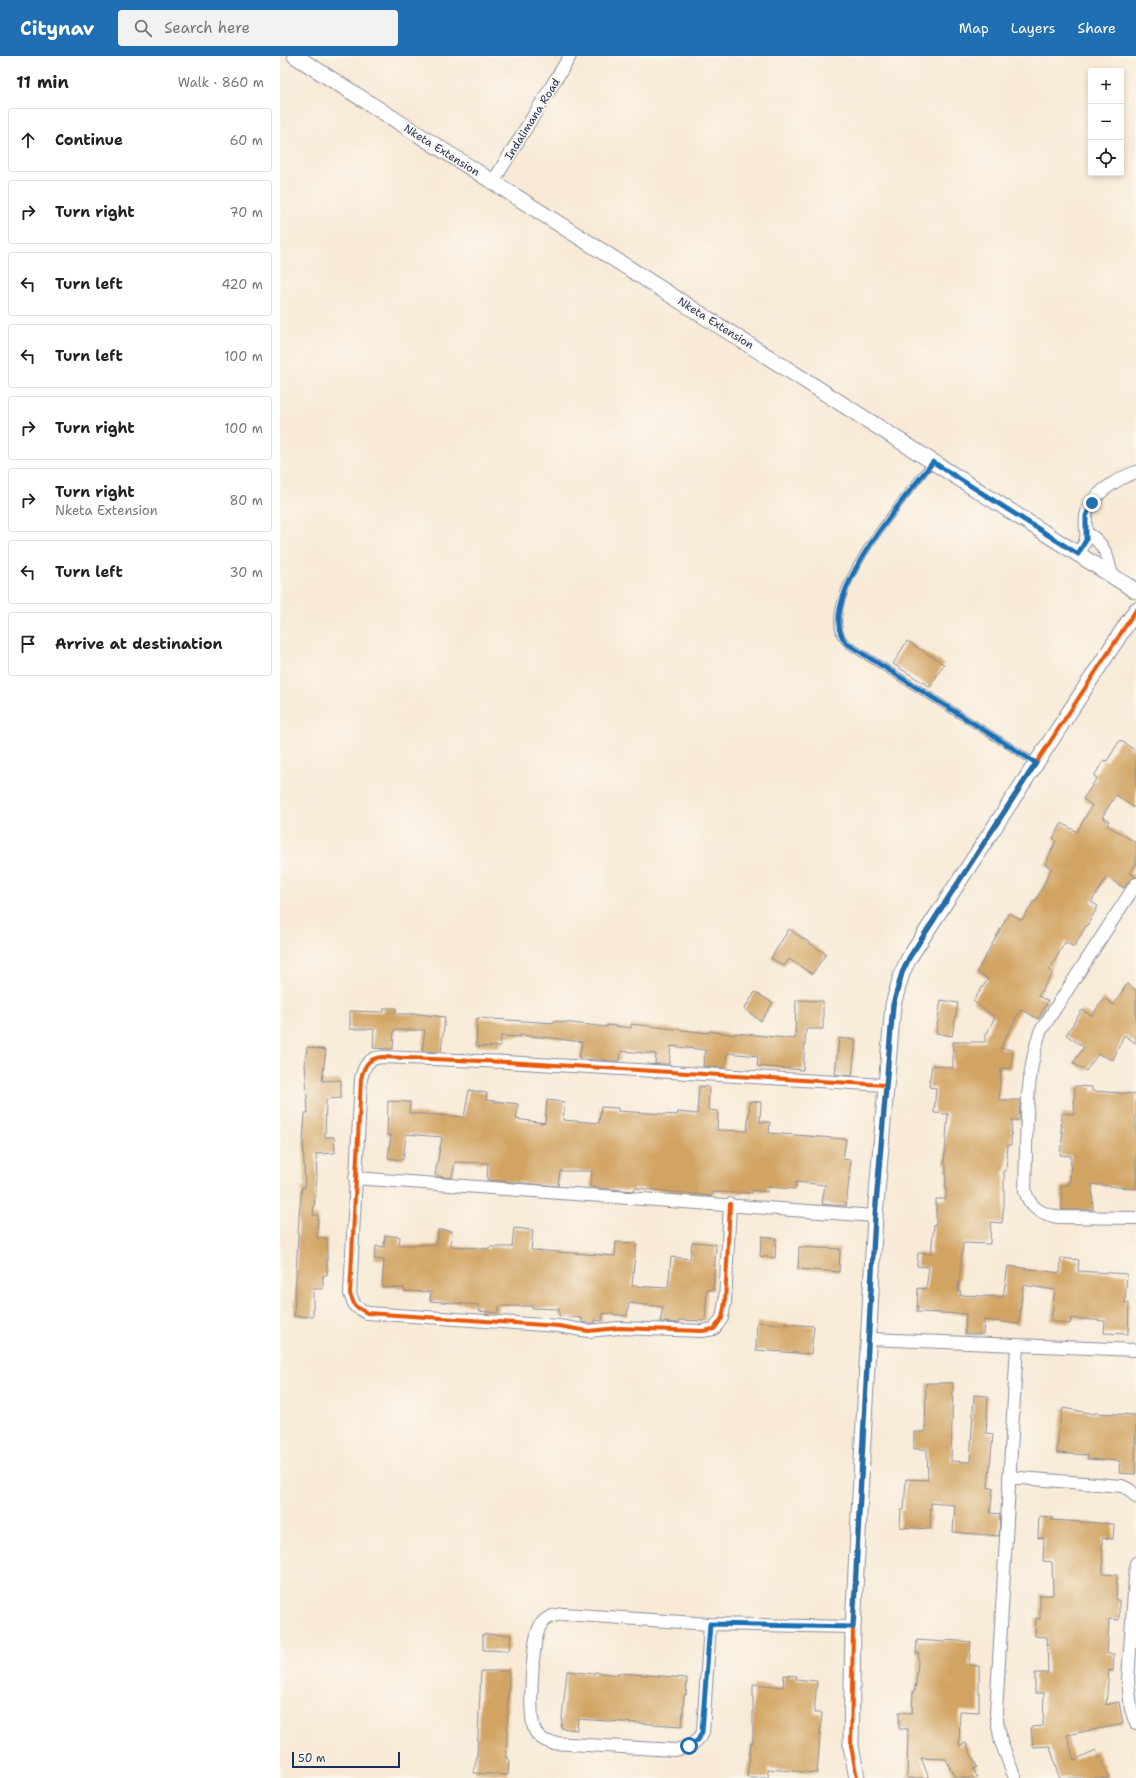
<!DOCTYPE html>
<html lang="en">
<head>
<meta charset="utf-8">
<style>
	:root { --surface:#fff; --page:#f2f2f2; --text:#202124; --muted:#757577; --line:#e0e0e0; --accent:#1f6fb2 }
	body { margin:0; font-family:"Shantell Sans",sans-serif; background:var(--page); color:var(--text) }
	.controls { position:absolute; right:12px; top:12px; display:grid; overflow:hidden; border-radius:4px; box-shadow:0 2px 6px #0003 }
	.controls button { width:36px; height:36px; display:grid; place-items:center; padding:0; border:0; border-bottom:1px solid var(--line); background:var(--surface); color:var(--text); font:20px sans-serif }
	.scale { position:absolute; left:12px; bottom:10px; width:108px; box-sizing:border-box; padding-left:4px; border:2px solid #1b2f5e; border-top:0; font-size:11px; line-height:14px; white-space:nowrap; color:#1b2f5e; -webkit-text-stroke:3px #fbf7ec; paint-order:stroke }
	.stop { position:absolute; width:12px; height:12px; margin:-9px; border:3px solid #1f6fb2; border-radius:50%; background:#fff }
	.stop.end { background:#1f6fb2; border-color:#fff; box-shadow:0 1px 4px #0008 }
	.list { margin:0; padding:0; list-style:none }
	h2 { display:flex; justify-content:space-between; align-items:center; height:52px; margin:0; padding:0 16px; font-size:17px }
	h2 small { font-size:13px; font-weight:400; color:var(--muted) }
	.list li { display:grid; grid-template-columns:26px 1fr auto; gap:12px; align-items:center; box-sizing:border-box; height:64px; margin:0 8px 8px; padding:0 8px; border:1px solid var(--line); border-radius:4px }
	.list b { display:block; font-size:15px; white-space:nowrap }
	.list p { margin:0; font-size:13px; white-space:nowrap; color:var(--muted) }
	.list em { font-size:13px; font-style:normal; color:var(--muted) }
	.icon { flex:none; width:22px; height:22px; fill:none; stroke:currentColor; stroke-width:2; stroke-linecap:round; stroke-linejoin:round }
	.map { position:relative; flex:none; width:856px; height:1722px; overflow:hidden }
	header { display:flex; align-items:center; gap:24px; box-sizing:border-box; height:56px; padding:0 20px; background:var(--accent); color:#fff }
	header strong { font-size:19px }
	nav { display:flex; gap:22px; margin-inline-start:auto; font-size:14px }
	.search { width:280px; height:36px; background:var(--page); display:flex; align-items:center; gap:10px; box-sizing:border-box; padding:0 14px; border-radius:4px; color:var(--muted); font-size:15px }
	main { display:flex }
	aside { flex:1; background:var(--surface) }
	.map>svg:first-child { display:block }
	.building { fill:#d2a464 }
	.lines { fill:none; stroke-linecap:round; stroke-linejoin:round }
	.service-casing { stroke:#8a8c9a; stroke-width:8 }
	.minor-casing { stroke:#8a8c9a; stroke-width:14 }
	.tertiary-casing { stroke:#8a8c9a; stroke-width:17 }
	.service { stroke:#fff; stroke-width:6 }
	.minor { stroke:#fff; stroke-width:12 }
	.tertiary { stroke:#fff; stroke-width:15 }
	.cycleway-casing { stroke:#fbf7ec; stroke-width:6 }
	.cycleway { stroke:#e8590c; stroke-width:4 }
	.route { stroke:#1f6fb2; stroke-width:5 }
	.labels { text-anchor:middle; stroke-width:3.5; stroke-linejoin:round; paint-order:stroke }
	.street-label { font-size:11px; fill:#1b2f5e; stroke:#fbf7ec }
</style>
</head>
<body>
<header>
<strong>Citynav</strong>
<div class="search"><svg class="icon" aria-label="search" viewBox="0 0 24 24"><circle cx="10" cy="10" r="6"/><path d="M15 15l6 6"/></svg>Search here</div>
<nav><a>Map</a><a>Layers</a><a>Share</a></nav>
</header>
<main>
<aside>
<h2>11 min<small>Walk · 860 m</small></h2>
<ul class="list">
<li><svg class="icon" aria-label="ahead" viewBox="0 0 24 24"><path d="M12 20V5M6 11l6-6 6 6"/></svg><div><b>Continue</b></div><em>60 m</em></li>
<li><svg class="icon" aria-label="right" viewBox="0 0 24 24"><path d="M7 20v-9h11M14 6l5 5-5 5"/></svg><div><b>Turn right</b></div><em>70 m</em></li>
<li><svg class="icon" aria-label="left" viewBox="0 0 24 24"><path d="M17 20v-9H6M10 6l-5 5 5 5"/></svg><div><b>Turn left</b></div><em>420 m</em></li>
<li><svg class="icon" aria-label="left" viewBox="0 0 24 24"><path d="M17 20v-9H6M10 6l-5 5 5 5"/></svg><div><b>Turn left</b></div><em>100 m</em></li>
<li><svg class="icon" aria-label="right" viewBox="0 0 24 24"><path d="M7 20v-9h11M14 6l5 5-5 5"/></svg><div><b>Turn right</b></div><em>100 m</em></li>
<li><svg class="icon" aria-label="right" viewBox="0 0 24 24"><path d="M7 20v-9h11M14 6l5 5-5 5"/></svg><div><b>Turn right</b><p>Nketa Extension</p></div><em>80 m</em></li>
<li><svg class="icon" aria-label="left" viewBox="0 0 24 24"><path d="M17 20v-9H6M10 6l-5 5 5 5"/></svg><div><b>Turn left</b></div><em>30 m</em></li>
<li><svg class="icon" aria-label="arrive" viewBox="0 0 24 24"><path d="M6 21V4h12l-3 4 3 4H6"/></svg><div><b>Arrive at destination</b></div></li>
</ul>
</aside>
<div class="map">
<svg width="856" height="1722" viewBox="0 0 856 1722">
	<rect width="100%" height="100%" fill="#fbf7ec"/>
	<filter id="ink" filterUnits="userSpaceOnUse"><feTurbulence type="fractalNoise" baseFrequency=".025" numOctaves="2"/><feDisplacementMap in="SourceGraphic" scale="8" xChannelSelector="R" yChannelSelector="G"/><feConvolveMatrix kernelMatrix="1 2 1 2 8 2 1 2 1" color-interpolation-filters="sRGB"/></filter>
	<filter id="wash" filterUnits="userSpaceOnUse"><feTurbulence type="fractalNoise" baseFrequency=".012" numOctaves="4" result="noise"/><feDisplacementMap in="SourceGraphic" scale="16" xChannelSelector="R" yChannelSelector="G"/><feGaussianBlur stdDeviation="0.9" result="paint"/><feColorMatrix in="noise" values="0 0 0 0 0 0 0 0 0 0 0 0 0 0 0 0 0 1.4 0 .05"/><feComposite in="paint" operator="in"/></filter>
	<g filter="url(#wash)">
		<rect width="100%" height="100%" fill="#f8ead7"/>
		<g id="blocks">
			<path class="building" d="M 627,585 L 664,608 L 650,631 L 613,608 Z
				M 840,684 L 856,695 L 856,753 L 836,739 L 822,761 L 829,765 L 827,769 L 856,787 L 856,808 L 850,817 L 856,821 L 850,824 L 844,832 L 827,821 L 811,846 L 818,850 L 807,870 L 806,870 L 794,891 L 785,886 L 769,915 L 773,917 L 758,940 L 768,945 L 758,963 L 741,953 L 720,992 L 733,994 L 731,1013 L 721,1012 L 719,1044 L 740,1044 L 739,1064 L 732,1064 L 731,1089 L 728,1089 L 726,1115 L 724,1115 L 724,1148 L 722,1167 L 711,1166 L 710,1188 L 683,1187 L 678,1235 L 681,1235 L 680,1239 L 723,1241 L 728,1210 L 780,1217 L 781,1202 L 799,1204 L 798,1215 L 847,1218 L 845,1247 L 849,1247 L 848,1278 L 824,1277 L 825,1265 L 791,1262 L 790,1268 L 771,1265 L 775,1234 L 743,1229 L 739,1268 L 704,1264 L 703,1278 L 685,1278 L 686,1258 L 637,1256 L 638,1232 L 646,1233 L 649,1211 L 637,1210 L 638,1197 L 651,1198 L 654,1169 L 656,1169 L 656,1143 L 666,1143 L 666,1108 L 664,1108 L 668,1058 L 654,1057 L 656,1032 L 649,1031 L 652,1009 L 673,1012 L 673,986 L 705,986 L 705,981 L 715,961 L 693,945 L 708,923 L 697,916 L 729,857 L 742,864 L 754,845 L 755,846 L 772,812 L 765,809 L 776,785 L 773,782 L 782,767 L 797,776 L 812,749 L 803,743 L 817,722 L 814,720 L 824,704 L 827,705 Z
				M 509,873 L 546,898 L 532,918 L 509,903 L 504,910 L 491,902 Z
				M 847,928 L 856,934 L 856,987 L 844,979 L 833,1004 L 818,998 L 806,1015 L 793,1007 L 804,991 L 786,979 L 802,954 L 812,960 L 824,942 L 834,949 Z
				M 475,936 L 493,947 L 481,965 L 464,953 Z
				M 516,944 L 543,945 L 543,973 L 526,973 L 523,1014 L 477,1010 L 478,1000 L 447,997 L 444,1012 L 423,1010 L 426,994 L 391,990 L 389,1008 L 375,1008 L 376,998 L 341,995 L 340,1005 L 299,1003 L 302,986 L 272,982 L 240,979 L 240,981 L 221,980 L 220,991 L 196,990 L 197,962 L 274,967 L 274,965 L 327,971 L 327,969 L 351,972 L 351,968 L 429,977 L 429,975 L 455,979 L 455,977 L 515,983 Z
				M 661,944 L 678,947 L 672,980 L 656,977 Z
				M 104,952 L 116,952 L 116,958 L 139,958 L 165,961 L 161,996 L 142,995 L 145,974 L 114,974 L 113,993 L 93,992 L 94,973 L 70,973 L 70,955 L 104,956 Z
				M 559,982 L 576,984 L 572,1020 L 555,1018 Z
				M 27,991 L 46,994 L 42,1025 L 61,1024 L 61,1042 L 46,1043 L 45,1081 L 54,1081 L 55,1097 L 36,1098 L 37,1122 L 33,1159 L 38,1159 L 37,1182 L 47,1182 L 47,1219 L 43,1219 L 43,1233 L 33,1233 L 33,1261 L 14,1260 L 19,1159 L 22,1131 L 25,1132 L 23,1086 L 25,1057 L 28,1057 L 25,1008 Z
				M 419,1030 L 429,1031 L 428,1054 L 438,1055 L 437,1074 L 467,1075 L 470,1045 L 481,1046 L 480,1066 L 490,1066 L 489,1077 L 566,1083 L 563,1103 L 571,1104 L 566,1150 L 542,1148 L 545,1129 L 516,1126 L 515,1133 L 488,1131 L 487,1136 L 473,1134 L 472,1137 L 432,1136 L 432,1140 L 355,1132 L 354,1135 L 310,1131 L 312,1115 L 280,1115 L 278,1130 L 207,1124 L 208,1107 L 175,1106 L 172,1122 L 168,1122 L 155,1119 L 162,1081 L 126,1078 L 123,1104 L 108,1102 L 111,1079 L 107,1079 L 108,1045 L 130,1046 L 129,1057 L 184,1061 L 189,1034 L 207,1037 L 206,1044 L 238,1048 L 236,1063 L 265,1067 L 267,1044 L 285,1046 L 283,1064 L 319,1067 L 321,1051 L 338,1052 L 338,1055 L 397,1059 L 398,1056 L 417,1058 Z
				M 795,1030 L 812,1031 L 812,1035 L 856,1038 L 856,1133 L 812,1128 L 813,1154 L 782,1154 L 781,1131 L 790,1128 L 791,1100 L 780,1099 L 783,1076 L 781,1076 L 782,1057 L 794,1058 Z
				M 234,1172 L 253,1174 L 251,1194 L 335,1200 L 336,1186 L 356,1187 L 352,1230 L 388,1232 L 391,1201 L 410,1203 L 412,1186 L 436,1188 L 433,1234 L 427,1234 L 425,1265 L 400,1264 L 399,1267 L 380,1266 L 383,1251 L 349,1247 L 347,1260 L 323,1257 L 322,1265 L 315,1264 L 315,1267 L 308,1267 L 302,1266 L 302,1262 L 279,1260 L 279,1253 L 252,1252 L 252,1250 L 219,1250 L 218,1257 L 199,1255 L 199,1249 L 150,1245 L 151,1236 L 124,1235 L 124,1232 L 102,1231 L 104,1204 L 94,1203 L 96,1190 L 104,1191 L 105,1179 L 120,1181 L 119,1189 L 157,1189 L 158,1174 L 172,1175 L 171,1190 L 209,1193 L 209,1191 L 232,1191 Z
				M 482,1180 L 496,1182 L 495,1202 L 480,1200 Z
				M 519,1191 L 560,1193 L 559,1216 L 518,1213 Z
				M 477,1266 L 534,1270 L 531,1298 L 476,1294 Z
				M 646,1327 L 673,1327 L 671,1405 L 690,1406 L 694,1339 L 708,1340 L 706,1377 L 713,1378 L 708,1432 L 713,1432 L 710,1457 L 720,1458 L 719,1480 L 673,1476 L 675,1449 L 651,1447 L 650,1473 L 620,1471 L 621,1454 L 624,1454 L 626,1423 L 648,1424 L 647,1393 L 634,1393 L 634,1376 L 645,1376 Z
				M 783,1352 L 815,1358 L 815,1357 L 856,1359 L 855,1418 L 839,1417 L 840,1405 L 807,1403 L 808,1399 L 777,1397 L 779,1373 Z
				M 759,1460 L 772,1461 L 772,1464 L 834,1468 L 833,1483 L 822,1482 L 823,1518 L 837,1519 L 836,1544 L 839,1544 L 839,1564 L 829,1563 L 827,1598 L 834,1598 L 833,1615 L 829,1614 L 826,1649 L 839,1646 L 843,1668 L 787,1679 L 794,1704 L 816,1694 L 829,1722 L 779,1722 L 770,1690 L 753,1691 L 751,1671 L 763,1670 L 764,1637 L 755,1637 L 755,1617 L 768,1617 L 767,1581 L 755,1580 L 756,1562 L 760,1563 L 760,1539 L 773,1539 L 772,1506 L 763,1505 L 764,1482 L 758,1482 Z
				M 203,1578 L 231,1579 L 229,1595 L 203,1594 Z
				M 637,1584 L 666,1586 L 666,1584 L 691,1586 L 689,1609 L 699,1610 L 699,1656 L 680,1655 L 679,1690 L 686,1687 L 697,1711 L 693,1713 L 698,1722 L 675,1722 L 666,1703 L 641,1702 L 649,1722 L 627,1722 L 628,1673 L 619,1673 L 619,1656 L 632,1657 L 633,1635 L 635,1635 L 639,1597 L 636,1597 Z
				M 201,1615 L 229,1615 L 226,1702 L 229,1703 L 228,1719 L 194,1717 L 197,1700 Z
				M 287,1615 L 314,1618 L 314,1616 L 339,1619 L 339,1617 L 407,1622 L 406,1639 L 404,1639 L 402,1670 L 298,1663 L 297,1674 L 281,1672 Z
				M 504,1619 L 517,1620 L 516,1623 L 537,1625 L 534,1657 L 542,1657 L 537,1717 L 488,1713 L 488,1722 L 467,1722 L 471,1687 L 473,1687 L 473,1628 L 503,1631 Z"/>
		</g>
	</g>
	<g filter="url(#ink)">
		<use href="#blocks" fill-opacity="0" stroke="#8a8c9a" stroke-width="1"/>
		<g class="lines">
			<defs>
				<path id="service" d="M 652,406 C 624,443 549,527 559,574 C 560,582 566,587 572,591 L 756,707"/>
				<path id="minor" d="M 213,126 L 290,0
					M 808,478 C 825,487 828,502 832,520
					M 798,498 C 812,478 804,480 806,460 C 809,439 839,422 856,416
					M 856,828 L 760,976 C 744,1022 747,1085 745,1135 C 750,1152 760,1157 777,1161 L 856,1162
					M 75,1122 C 248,1136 422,1146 595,1160
					M 450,1148 L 445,1246 L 442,1262 L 434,1273 L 422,1275 L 339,1272 L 308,1275 L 279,1270 L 87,1257 L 75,1250 L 70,1238 L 81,1023 C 84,1010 88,1002 102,1001 L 226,1006 L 605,1029
					M 590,1283 L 856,1294
					M 729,1421 L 842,1430 L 850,1434 L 856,1441
					M 856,1507 L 848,1624 L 851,1653 L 856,1668
					M 430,1568 L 423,1676 C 416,1688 409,1691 395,1694 L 272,1687 C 265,1685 258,1682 255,1675 C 248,1660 252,1586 260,1570 C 265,1561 274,1559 284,1558 L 430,1568 L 573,1571
					M 735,1722 L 721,1686 L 716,1658 L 737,1289"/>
				<path id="tertiary" d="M 15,0 L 856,535
					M 577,1722 L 571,1690 L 573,1571 L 595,1160 L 613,949 L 622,917 L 629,902 L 856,554"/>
			</defs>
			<use href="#service" class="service-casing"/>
			<use href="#minor" class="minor-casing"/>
			<use href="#tertiary" class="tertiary-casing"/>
			<use href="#service" class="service"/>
			<use href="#minor" class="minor"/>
			<use href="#tertiary" class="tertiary"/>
			<defs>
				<path id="cycleway" d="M 450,1148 L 445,1246 L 442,1262 L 434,1273 L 422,1275 L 339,1272 L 308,1275 L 279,1270 L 87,1257 L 75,1250 L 70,1238 L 81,1023 C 84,1010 88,1002 102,1001 L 226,1006 L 605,1029
					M 577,1722 L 571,1690 L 573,1571 L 595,1160 L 613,949 L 622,917 L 629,902 L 856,554"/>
			</defs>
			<use href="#cycleway" class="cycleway-casing"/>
			<use href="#cycleway" class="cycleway"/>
		</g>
	</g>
	<g class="lines" filter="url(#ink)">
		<path class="route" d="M 409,1690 L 418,1684 L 422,1676 L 430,1568 L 573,1571 L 595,1160 L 613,949 L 622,917 L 629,902 L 756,707 L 566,587 C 532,546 627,439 653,406 L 798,498 L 806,484 L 806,460 L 812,447"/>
	</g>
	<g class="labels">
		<g class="street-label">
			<text transform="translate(252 63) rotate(-58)" y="4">Indalimana Road</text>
			<text transform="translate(162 94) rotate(32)" y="4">Nketa Extension</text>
			<text transform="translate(436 267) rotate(32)" y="4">Nketa Extension</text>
		</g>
	</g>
</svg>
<div class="controls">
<button>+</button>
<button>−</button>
<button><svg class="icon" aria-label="locate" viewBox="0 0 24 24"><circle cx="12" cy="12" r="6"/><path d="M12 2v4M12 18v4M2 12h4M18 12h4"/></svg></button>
</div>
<div class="scale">50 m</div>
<div class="stop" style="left:409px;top:1690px"></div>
<div class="stop end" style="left:812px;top:447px"></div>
</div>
</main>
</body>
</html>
